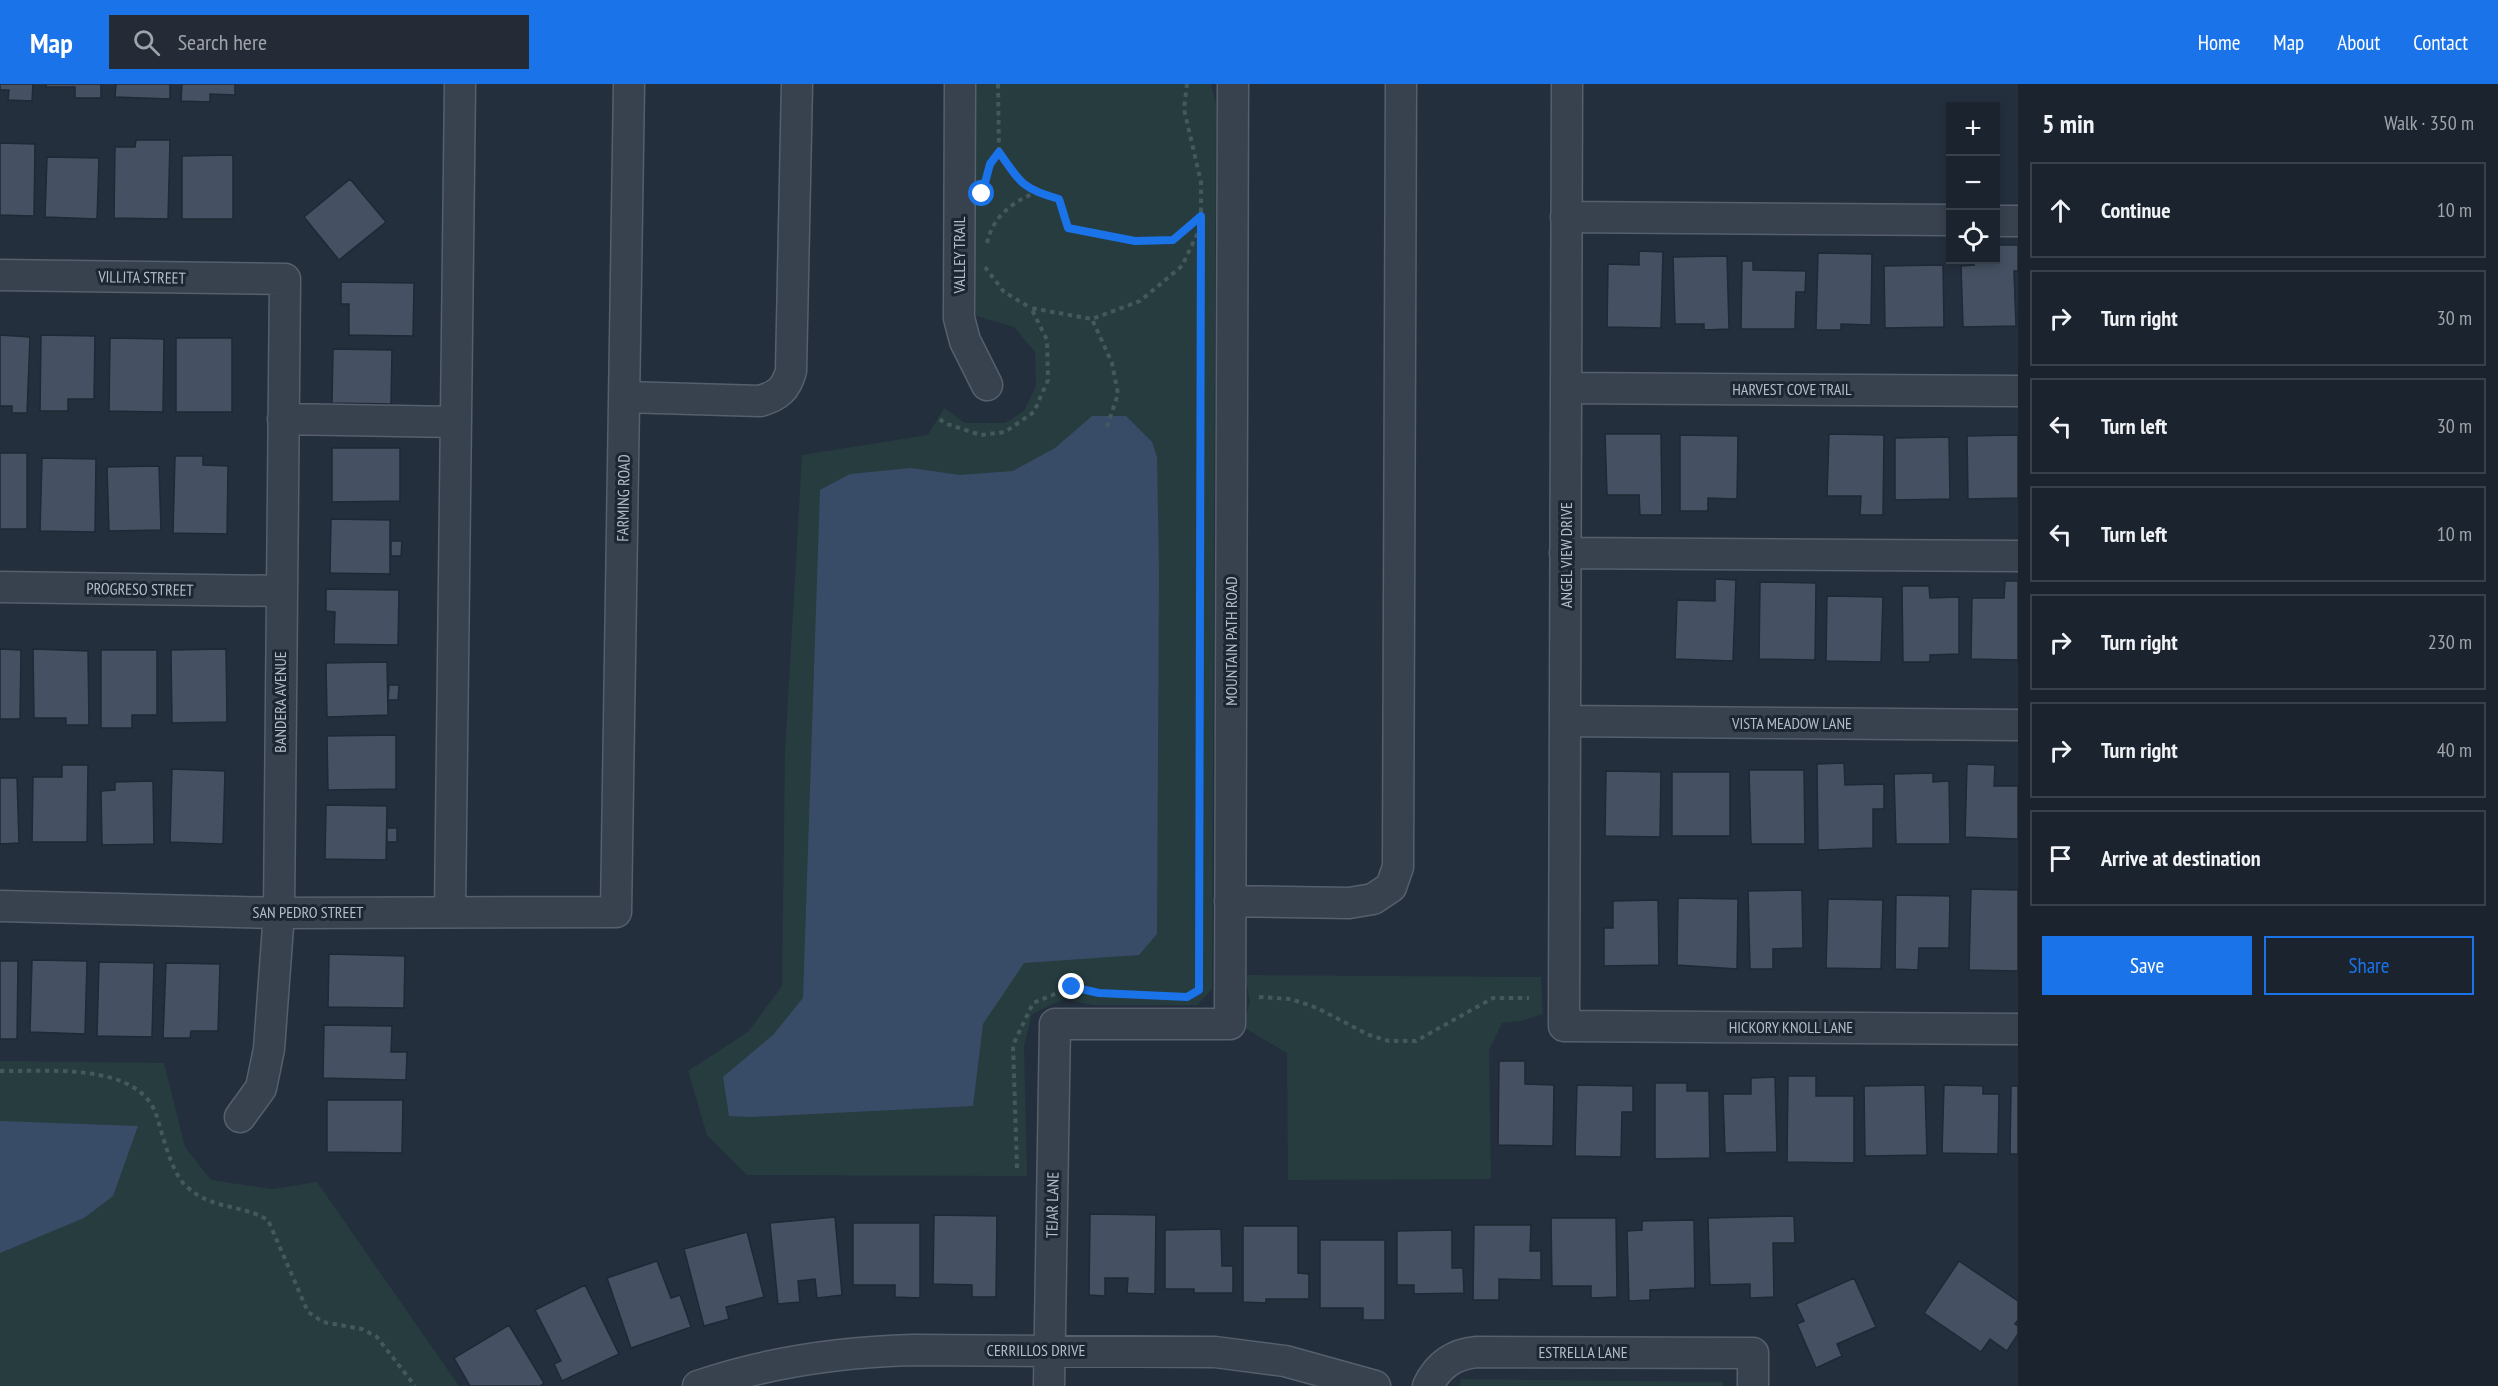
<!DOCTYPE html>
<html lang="en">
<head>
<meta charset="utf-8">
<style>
	:root { --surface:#1b232e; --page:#242b36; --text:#f1f3f6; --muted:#a0a4aa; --line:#39404a; --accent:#1a73e8 }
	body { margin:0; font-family:"PT Sans Narrow",sans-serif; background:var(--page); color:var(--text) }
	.controls { position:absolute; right:18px; top:18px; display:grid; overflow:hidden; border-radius:0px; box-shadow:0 3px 9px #0003 }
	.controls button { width:54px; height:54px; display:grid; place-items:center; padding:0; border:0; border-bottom:2px solid var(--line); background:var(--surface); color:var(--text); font:30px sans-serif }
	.stop { position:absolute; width:18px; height:18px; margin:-14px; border:4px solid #1a73e8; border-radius:50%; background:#fff }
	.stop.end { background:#1a73e8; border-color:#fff; box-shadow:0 2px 6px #0008 }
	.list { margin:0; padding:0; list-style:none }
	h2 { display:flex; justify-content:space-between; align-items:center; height:78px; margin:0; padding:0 24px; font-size:26px }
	h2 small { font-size:20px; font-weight:400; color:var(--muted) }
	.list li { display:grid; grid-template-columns:39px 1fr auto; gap:18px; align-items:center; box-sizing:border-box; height:96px; margin:0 12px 12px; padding:0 12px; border:2px solid var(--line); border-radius:0px }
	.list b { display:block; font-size:22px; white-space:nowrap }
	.list em { font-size:20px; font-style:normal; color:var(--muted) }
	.actions { display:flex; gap:12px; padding:18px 24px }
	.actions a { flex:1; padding:14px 0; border:2px solid var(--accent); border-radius:0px; text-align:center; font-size:21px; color:var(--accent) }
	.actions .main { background:var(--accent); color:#fff }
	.icon { flex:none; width:33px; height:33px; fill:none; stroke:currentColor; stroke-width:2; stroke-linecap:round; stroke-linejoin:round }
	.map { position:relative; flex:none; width:2018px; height:1302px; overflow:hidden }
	header { display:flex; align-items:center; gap:36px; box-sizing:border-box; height:84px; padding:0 30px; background:var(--accent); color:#fff }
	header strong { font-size:28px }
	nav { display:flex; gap:33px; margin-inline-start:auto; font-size:21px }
	.search { width:420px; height:54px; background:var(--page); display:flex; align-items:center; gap:15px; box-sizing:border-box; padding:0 21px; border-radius:0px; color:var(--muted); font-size:22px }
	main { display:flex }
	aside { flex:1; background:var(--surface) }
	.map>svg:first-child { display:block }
	.green { fill:#263c3f }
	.water { fill:#394c67 }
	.building { fill:#455162; stroke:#1f2835; stroke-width:1.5 }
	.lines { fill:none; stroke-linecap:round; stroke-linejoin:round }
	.minor-casing { stroke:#565f6c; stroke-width:33 }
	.path { stroke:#44595c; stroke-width:4; stroke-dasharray:4.5 4.5; stroke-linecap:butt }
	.minor { stroke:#38414e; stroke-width:30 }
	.route { stroke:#1a73e8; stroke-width:8 }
	.labels { text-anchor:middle; stroke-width:6; stroke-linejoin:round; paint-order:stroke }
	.street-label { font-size:16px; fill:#b4bcc9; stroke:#1d2633 }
</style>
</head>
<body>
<header>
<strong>Map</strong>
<div class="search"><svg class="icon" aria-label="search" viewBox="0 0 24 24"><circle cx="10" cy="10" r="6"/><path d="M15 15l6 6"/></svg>Search here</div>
<nav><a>Home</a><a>Map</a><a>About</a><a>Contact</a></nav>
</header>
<main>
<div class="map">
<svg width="2018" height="1302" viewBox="0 0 2018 1302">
	<rect width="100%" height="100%" fill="#242f3e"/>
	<path class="green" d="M 972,0 L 1211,0 L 1216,20 L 1212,905 L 1197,921 L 1092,921 L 1064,915 L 1032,930 L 1024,962 L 1027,1092 L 747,1091 L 707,1051 L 688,987 L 748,948 L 782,902 L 785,668 L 802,371 L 928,351 L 944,324 L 965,339 L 1005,339 L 1024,327 L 1036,302 L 1035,268 L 1014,243 L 976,232 Z
		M 1245,891 L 1541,893 L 1543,930 L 1521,937 L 1502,939 L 1489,966 L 1491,1095 L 1288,1096 L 1287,969 L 1243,943 L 1250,918 Z
		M 0,977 L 164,979 L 185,1063 L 211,1096 L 272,1105 L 317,1098 L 459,1302 L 0,1302 Z
		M 1461,1295 L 1723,1298 L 1723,1302 L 1459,1302 Z"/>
	<path class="water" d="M 1092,332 L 1126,332 L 1152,358 L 1157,373 L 1159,487 L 1157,850 L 1139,871 L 1024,879 L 983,940 L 973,1022 L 750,1033 L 729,1032 L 723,993 L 773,951 L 803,914 L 820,406 L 850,390 L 911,384 L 960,391 L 1013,387 L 1055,364 Z
		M 0,1037 L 138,1042 L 113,1112 L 84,1134 L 0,1169 Z"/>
	<path class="building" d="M 0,0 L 33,0 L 32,17 L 8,16 L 9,6 L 0,6 Z
		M 46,0 L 101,0 L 101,14 L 75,14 L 75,3 L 46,3 Z
		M 116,0 L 170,0 L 170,15 L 115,13 Z
		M 182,0 L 235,0 L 235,11 L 210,10 L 210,18 L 181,17 Z
		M 136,56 L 170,56 L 168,135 L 114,134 L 115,63 L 135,63 Z
		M 0,59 L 35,60 L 34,132 L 0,131 Z
		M 233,71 L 233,135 L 182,135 L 182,72 Z
		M 47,73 L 99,74 L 97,135 L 45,133 Z
		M 350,95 L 386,138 L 339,176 L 304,133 Z
		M 1996,161 L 2018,161 L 2018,187 L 2014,187 L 2016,242 L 1963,243 L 1961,182 L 1974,181 L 1974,176 L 1996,176 Z
		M 1639,167 L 1663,168 L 1661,244 L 1607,243 L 1608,180 L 1639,181 Z
		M 1818,169 L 1872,170 L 1871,241 L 1841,240 L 1841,246 L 1816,246 Z
		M 1727,172 L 1729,245 L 1704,246 L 1704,240 L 1675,240 L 1673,173 Z
		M 1742,177 L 1753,177 L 1753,186 L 1806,187 L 1805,208 L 1796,208 L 1795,245 L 1741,245 Z
		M 1943,181 L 1944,243 L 1885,244 L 1884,182 Z
		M 341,198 L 414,199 L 413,252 L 349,251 L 349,220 L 341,220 Z
		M 0,251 L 30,253 L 27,329 L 12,329 L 12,322 L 0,322 Z
		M 41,251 L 95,252 L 94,315 L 68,315 L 68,327 L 40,327 Z
		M 110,254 L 164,255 L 163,328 L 109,327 Z
		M 176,254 L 232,254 L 232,328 L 176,328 Z
		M 333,265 L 392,266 L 391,320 L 332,319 Z
		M 1605,350 L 1661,350 L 1662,431 L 1640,431 L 1639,411 L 1607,411 Z
		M 1829,350 L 1884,351 L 1883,431 L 1860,431 L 1861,412 L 1827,412 Z
		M 1680,351 L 1738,352 L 1737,415 L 1708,414 L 1708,427 L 1680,427 Z
		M 2018,351 L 2018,414 L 1968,415 L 1967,352 Z
		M 1949,353 L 1950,415 L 1895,416 L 1895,354 Z
		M 332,364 L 400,364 L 400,417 L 332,418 Z
		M 0,369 L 27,369 L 27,445 L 0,445 Z
		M 175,372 L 203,372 L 203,381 L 228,382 L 227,450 L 173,449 Z
		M 42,374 L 96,375 L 95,448 L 40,447 Z
		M 159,382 L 161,446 L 109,447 L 107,383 Z
		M 331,435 L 390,436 L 390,490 L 330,489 Z
		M 391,457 L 402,457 L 401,472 L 391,472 Z
		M 1715,495 L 1736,496 L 1733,577 L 1675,575 L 1677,516 L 1715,517 Z
		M 2005,497 L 2018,497 L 2018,576 L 1971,575 L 1972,514 L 2004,514 Z
		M 1760,498 L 1816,499 L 1815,576 L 1759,575 Z
		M 1902,502 L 1929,502 L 1930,514 L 1959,513 L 1959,570 L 1930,571 L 1930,578 L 1903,578 Z
		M 326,505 L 399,506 L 398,561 L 334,560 L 335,528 L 326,527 Z
		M 1827,512 L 1883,513 L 1881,578 L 1826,577 Z
		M 0,565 L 21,566 L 20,635 L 0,635 Z
		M 33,565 L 88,567 L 89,641 L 66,641 L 66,634 L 34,634 Z
		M 226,565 L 227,638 L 172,639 L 171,566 Z
		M 101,566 L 157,566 L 157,631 L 132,631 L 132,644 L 101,644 Z
		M 387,578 L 388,631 L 327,633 L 326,579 Z
		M 389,601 L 399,601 L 398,616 L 388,616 Z
		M 396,651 L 396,705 L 328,706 L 327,652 Z
		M 1844,679 L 1845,701 L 1884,700 L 1884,725 L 1873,725 L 1873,764 L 1818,766 L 1817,680 Z
		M 1967,680 L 1995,681 L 1994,702 L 2018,702 L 2018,755 L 1965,753 Z
		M 62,681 L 88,681 L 87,758 L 32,758 L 33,693 L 62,693 Z
		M 172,685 L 225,687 L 223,760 L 170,758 Z
		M 1749,686 L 1804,686 L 1805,760 L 1751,760 Z
		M 1606,687 L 1661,688 L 1660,753 L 1605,752 Z
		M 1672,688 L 1730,688 L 1730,752 L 1672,752 Z
		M 1933,689 L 1933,698 L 1949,697 L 1950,760 L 1896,760 L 1894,690 Z
		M 0,694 L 17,694 L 19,759 L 0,760 Z
		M 153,697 L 154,760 L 102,761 L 101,707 L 115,706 L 115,698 Z
		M 326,721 L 387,722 L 386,776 L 325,775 Z
		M 387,744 L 397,744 L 397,758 L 387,758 Z
		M 1971,805 L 2018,806 L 2018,887 L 1969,886 Z
		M 1802,806 L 1803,864 L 1773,865 L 1773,885 L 1750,885 L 1748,807 Z
		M 1896,811 L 1950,812 L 1949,864 L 1919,864 L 1918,886 L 1895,885 Z
		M 1678,814 L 1738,815 L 1737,885 L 1677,881 Z
		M 1828,815 L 1883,816 L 1881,885 L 1826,884 Z
		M 1658,816 L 1659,881 L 1604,882 L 1604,844 L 1613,844 L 1613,817 Z
		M 329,870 L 405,872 L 404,924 L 328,923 Z
		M 32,876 L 87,877 L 85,950 L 30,948 Z
		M 0,877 L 18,877 L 17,955 L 0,955 Z
		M 99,878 L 154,879 L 152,953 L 97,952 Z
		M 166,879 L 220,880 L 218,947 L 191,947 L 190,954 L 163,954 Z
		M 324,941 L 392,942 L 391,968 L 407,968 L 406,996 L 323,994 Z
		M 1499,977 L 1525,977 L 1525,1000 L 1554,1001 L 1553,1062 L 1498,1061 Z
		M 1788,992 L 1816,992 L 1816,1012 L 1854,1012 L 1854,1079 L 1787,1078 Z
		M 1775,993 L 1777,1068 L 1725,1069 L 1723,1010 L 1751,1010 L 1751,994 Z
		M 1655,999 L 1687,999 L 1687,1007 L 1709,1007 L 1710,1074 L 1655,1075 Z
		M 1577,1001 L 1633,1002 L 1633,1028 L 1622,1028 L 1621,1073 L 1575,1072 Z
		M 1925,1001 L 1927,1071 L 1865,1072 L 1864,1002 Z
		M 1944,1001 L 1983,1002 L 1983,1010 L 1999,1010 L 1998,1070 L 1942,1069 Z
		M 2011,1002 L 2018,1002 L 2018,1070 L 2010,1070 Z
		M 327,1016 L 403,1016 L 402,1069 L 327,1068 Z
		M 1090,1130 L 1156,1131 L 1155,1210 L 1127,1209 L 1128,1194 L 1105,1194 L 1105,1212 L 1089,1211 Z
		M 934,1131 L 997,1132 L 996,1213 L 972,1213 L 972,1201 L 933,1200 Z
		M 1794,1132 L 1795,1159 L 1773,1159 L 1774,1213 L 1750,1214 L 1750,1200 L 1710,1201 L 1708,1134 Z
		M 835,1133 L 842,1211 L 817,1214 L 815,1195 L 798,1197 L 800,1218 L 778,1220 L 770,1139 Z
		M 1551,1134 L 1616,1134 L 1617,1213 L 1591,1214 L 1591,1202 L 1552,1202 Z
		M 1694,1136 L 1695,1204 L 1650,1206 L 1650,1216 L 1629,1217 L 1627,1147 L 1642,1146 L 1642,1137 Z
		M 853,1139 L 920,1139 L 920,1214 L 895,1213 L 895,1201 L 853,1201 Z
		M 1474,1141 L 1531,1141 L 1530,1167 L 1541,1167 L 1541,1196 L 1499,1195 L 1499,1216 L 1473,1216 Z
		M 1243,1142 L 1298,1142 L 1298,1189 L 1309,1190 L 1309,1215 L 1266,1215 L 1266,1219 L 1243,1218 Z
		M 1221,1145 L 1222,1182 L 1233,1182 L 1233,1209 L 1194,1209 L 1194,1205 L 1165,1205 L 1165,1146 Z
		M 1452,1146 L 1452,1184 L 1463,1184 L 1464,1209 L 1414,1210 L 1414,1201 L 1397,1201 L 1397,1147 Z
		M 747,1148 L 764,1213 L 726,1223 L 729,1235 L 704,1242 L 684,1165 Z
		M 1320,1156 L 1385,1156 L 1385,1236 L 1363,1236 L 1363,1224 L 1320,1224 Z
		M 657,1177 L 671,1214 L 680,1211 L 691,1243 L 631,1264 L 607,1194 Z
		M 1959,1177 L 2018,1217 L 2018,1236 L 2015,1240 L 2018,1242 L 2018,1250 L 2007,1267 L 1990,1255 L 1981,1268 L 1924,1229 Z
		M 1854,1194 L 1876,1243 L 1837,1260 L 1842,1272 L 1816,1284 L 1797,1240 L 1804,1237 L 1796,1220 Z
		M 585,1201 L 619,1270 L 562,1297 L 554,1280 L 561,1277 L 535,1226 Z
		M 509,1241 L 544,1299 L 540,1302 L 470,1302 L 454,1274 Z"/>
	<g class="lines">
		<defs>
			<path id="minor" d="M 960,0 L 959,234 L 965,257 L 987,301
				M 1567,0 L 1564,942 L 2018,945
				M 1566,133 L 1950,136
				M 1996,137 L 2018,137
				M 0,191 L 285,195 L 279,829 L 269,965 L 261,1004 L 240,1033
				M 1566,304 L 2018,307
				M 625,313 L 760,317 C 778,312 786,305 791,287 L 797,0
				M 283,335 L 456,338
				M 1565,469 L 2018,472
				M 0,503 L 281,507
				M 1566,637 L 2018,641
				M 1230,817 L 1349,819 L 1373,815 L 1391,803 L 1398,783 L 1401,0
				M 0,822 L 279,829 L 616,828 L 629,0
				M 450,827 L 460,0
				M 698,1302 C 768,1278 839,1268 913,1266 L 1215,1268 L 1285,1277 L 1375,1302
				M 1049,1302 L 1055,940 L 1230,940 L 1233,0
				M 1428,1302 C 1438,1281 1454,1270 1477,1268 L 1753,1269 L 1753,1302"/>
		</defs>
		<use href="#minor" class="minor-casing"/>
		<path class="path" d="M 998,0 L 999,68
			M 987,90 L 990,80 L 999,68 L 1017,95 L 1034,109
			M 987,159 C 993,132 1012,119 1034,109 L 1059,115 L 1068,144 L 1135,157 L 1173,156 L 1201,132
			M 985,183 L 1004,208 L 1031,224
			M 940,335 L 944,339 L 981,351 L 1005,348 L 1034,328 L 1048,296 L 1047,256 L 1031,224 L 1092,235
			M 1107,343 L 1118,310 L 1112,279 L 1092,235 L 1140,217 L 1182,182 L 1201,142 L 1201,98 L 1184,25 L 1187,0
			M 1186,913 L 1199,906 L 1201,142
			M 1259,913 L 1291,915 L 1317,924 L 1369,951 L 1389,957 L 1416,957 L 1493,914 L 1529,914
			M 0,987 C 46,988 140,977 157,1033 C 163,1052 171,1087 185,1101 C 212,1127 239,1119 268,1136 L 308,1228 L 323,1238 L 362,1245 L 377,1253 L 415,1302
			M 1017,1084 L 1013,961 L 1033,919 L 1072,903 L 1099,909 L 1151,912"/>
		<use href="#minor" class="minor"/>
	</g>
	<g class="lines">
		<path class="route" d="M 982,110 L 990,80 L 999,68 C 1020,98 1022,105 1059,115 L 1068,144 L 1135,157 L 1173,156 L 1201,132 L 1199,906 L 1187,913 L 1099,909 L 1072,903"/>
	</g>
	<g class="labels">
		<g class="street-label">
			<text transform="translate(959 171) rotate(-90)" y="6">VALLEY TRAIL</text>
			<text transform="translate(142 193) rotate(1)" y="6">VILLITA STREET</text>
			<text x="1792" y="311">HARVEST COVE TRAIL</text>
			<text transform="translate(623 414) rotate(-89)" y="6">FARMING ROAD</text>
			<text transform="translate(1566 471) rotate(-90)" y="6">ANGEL VIEW DRIVE</text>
			<text transform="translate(140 505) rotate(1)" y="6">PROGRESO STREET</text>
			<text transform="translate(1231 557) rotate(-90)" y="6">MOUNTAIN PATH ROAD</text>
			<text transform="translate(280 618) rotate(-90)" y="6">BANDERA AVENUE</text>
			<text x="1792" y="645">VISTA MEADOW LANE</text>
			<text x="308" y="834">SAN PEDRO STREET</text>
			<text x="1791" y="949">HICKORY KNOLL LANE</text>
			<text transform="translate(1052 1121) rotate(-89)" y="6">TEJAR LANE</text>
			<text x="1036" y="1272">CERRILLOS DRIVE</text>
			<text x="1583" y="1274">ESTRELLA LANE</text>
		</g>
	</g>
</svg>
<div class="controls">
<button>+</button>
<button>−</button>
<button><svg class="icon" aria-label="locate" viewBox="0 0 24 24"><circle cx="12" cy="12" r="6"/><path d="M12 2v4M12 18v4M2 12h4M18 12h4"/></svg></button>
</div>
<div class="stop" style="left:982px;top:110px"></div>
<div class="stop end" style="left:1072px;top:903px"></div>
</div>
<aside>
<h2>5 min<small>Walk · 350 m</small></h2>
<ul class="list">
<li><svg class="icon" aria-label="ahead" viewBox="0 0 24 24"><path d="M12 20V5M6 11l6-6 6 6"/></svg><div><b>Continue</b></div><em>10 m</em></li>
<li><svg class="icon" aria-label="right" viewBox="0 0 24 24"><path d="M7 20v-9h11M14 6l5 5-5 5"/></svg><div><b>Turn right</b></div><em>30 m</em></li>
<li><svg class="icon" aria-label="left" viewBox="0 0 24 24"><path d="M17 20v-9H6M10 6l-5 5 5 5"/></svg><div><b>Turn left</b></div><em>30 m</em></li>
<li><svg class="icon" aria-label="left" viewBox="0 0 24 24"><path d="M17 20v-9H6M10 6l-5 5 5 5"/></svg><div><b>Turn left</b></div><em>10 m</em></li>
<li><svg class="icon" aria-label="right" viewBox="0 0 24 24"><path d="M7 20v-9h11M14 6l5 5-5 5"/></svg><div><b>Turn right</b></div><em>230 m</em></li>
<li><svg class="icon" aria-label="right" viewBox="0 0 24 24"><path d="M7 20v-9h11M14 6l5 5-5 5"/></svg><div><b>Turn right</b></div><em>40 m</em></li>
<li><svg class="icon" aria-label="arrive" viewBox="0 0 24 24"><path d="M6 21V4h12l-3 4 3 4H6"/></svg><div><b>Arrive at destination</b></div></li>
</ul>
<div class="actions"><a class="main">Save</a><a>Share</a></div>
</aside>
</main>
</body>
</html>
